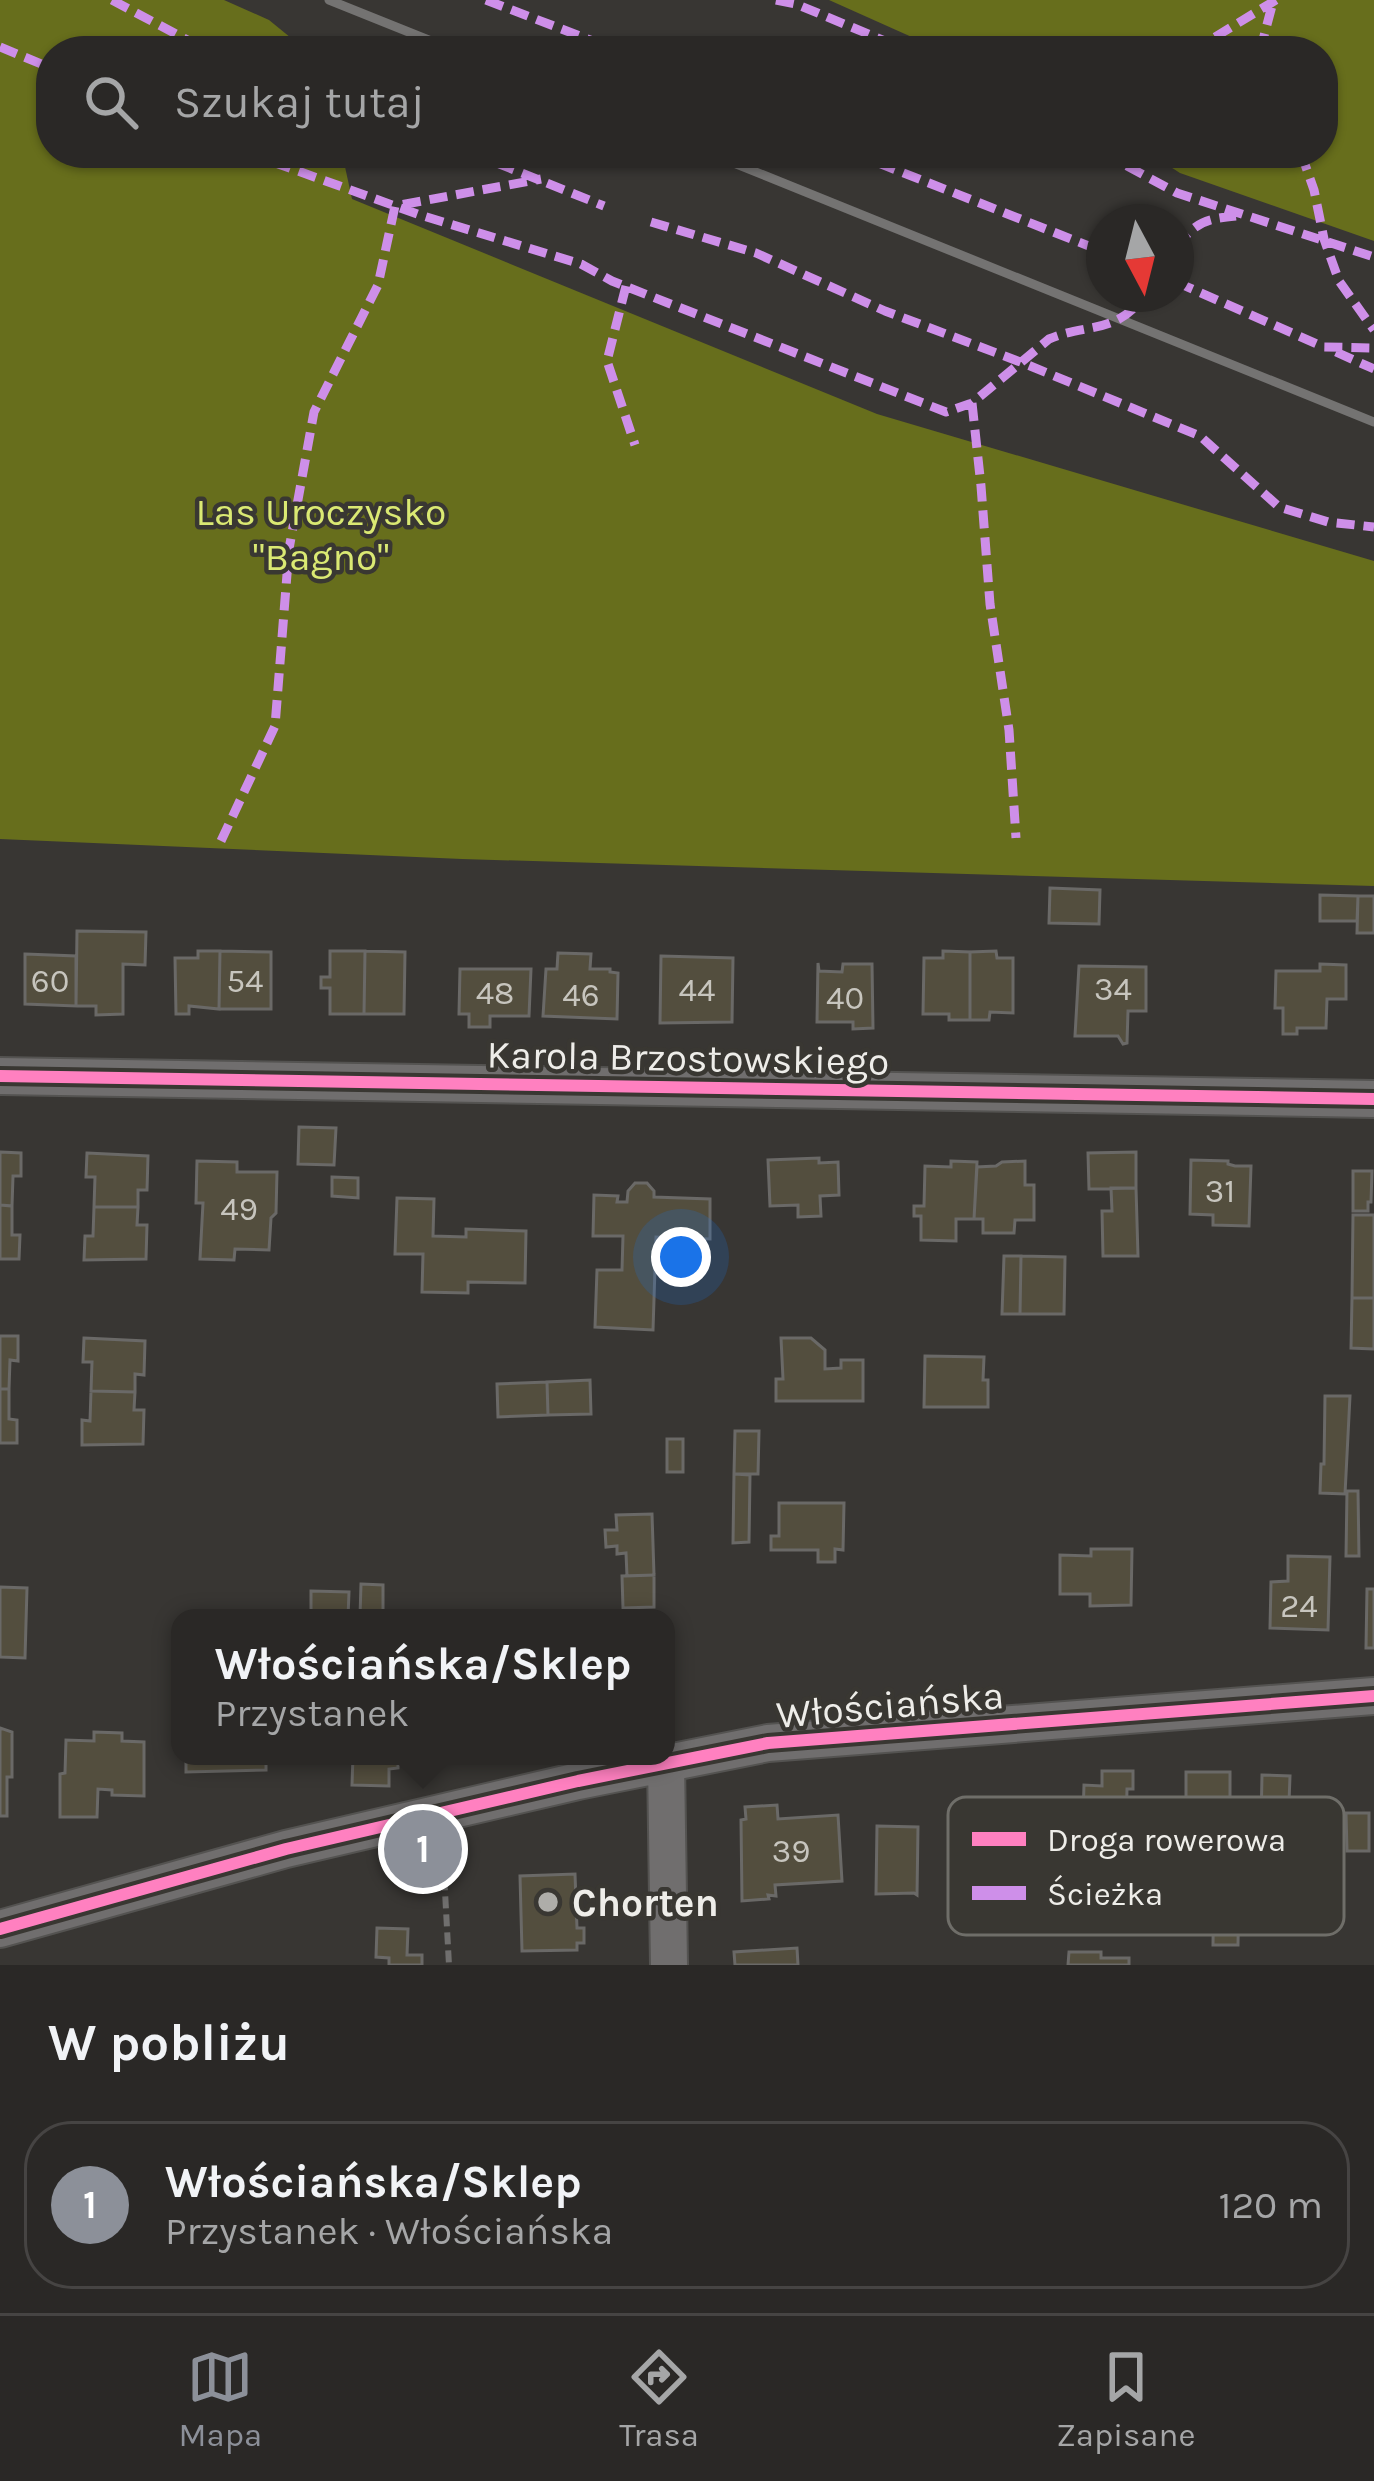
<!DOCTYPE html>
<html lang="pl">
<head>
<meta charset="utf-8">
<style>
	:root { --surface:#2a2826; --page:#363432; --text:#f1f3f6; --muted:#a5a6a7; --line:#464443; --accent:#8c9099 }
	body { margin:0; font-family:Karla,sans-serif; background:var(--page); color:var(--text) }
	.compass { position:absolute; left:1086px; top:204px; width:108px; height:108px; border-radius:50%; background:var(--surface); box-shadow:0 3px 9px #0004; rotate:173deg }
	.you { position:absolute; left:681px; top:1257px; width:42px; height:42px; margin:-30px; border:9px solid #fff; border-radius:50%; background:#1a73e8; box-shadow:0 0 0 18px #1a73e833 }
	.badge { display:grid; place-items:center; width:78px; height:78px; border-radius:50%; background:var(--accent); color:#fff; font-size:39px; font-weight:700 }
	.pin { position:absolute; translate:-50% -50%; border:6px solid #fff; box-shadow:0 3px 12px #0006 }
	.popup { position:absolute; left:171px; top:1609px; width:504px; height:156px; box-sizing:border-box; display:grid; place-content:center; border-radius:24px; background:var(--surface); filter:drop-shadow(0 3px 9px #0005); font-size:39px; white-space:nowrap; color:var(--muted) }
	.popup b { font-size:45px; color:var(--text) }
	.popup::after { content:''; position:absolute; left:50%; top:100%; margin-left:-24px; border:24px solid transparent; border-top-color:var(--surface) }
	.list { margin:0; padding:0; list-style:none }
	h2 { display:flex; justify-content:space-between; align-items:center; height:156px; margin:0; padding:0 48px; font-size:51px }
	h2 small { font-size:39px; font-weight:400; color:var(--muted) }
	.list li { display:grid; grid-template-columns:78px 1fr auto; gap:36px; align-items:center; box-sizing:border-box; height:168px; margin:0 24px 24px; padding:0 24px; border:3px solid var(--line); border-radius:48px }
	.list b { display:block; font-size:45px; white-space:nowrap }
	.list p { margin:0; font-size:39px; white-space:nowrap; color:var(--muted) }
	.list em { font-size:39px; font-style:normal; color:var(--muted) }
	.icon { flex:none; width:66px; height:66px; fill:none; stroke:currentColor; stroke-width:2; stroke-linecap:round; stroke-linejoin:round }
	.map { position:relative; flex:none; width:1374px; height:1965px; overflow:hidden }
	.search { position:absolute; background:var(--surface); box-shadow:0 3px 9px #0004; left:36px; right:36px; top:36px; height:132px; display:flex; align-items:center; gap:30px; box-sizing:border-box; padding:0 42px; border-radius:48px; color:var(--muted); font-size:45px }
	.sheet { height:348px; background:var(--surface) }
	nav { display:flex; justify-content:space-around; align-items:center; box-sizing:border-box; height:168px; border-top:3px solid var(--line); background:var(--surface); font-size:33px; color:var(--muted) }
	nav a { display:grid; justify-items:center; gap:6px }
	nav .on { color:var(--accent) }
	.map>svg:first-child { display:block }
	.forest { fill:#676e1c }
	.building { fill:#534e3e; stroke:#6a6967; stroke-width:3 }
	.lines { fill:none; stroke-linecap:round; stroke-linejoin:round }
	.minor-casing { stroke:#545351; stroke-width:40 }
	.path { stroke:#706f6e; stroke-width:6; stroke-dasharray:12 6; stroke-linecap:butt }
	.minor { stroke:#706e6e; stroke-width:36 }
	.rail { stroke:#747372; stroke-width:9 }
	.quiet { stroke:#ce8fe9; stroke-width:9; stroke-dasharray:18 9; stroke-linecap:butt }
	.cycleway-casing { stroke:#393732; stroke-width:20 }
	.cycleway { stroke:#ff80c0; stroke-width:12 }
	.poi-dot { fill:#aeada9; stroke:#393732; stroke-width:4.5 }
	.labels { text-anchor:middle; stroke-width:9; stroke-linejoin:round; paint-order:stroke }
	.number-label { font-size:33px; fill:#c7c5be }
	.park-label { font-size:39px; fill:#dae973; stroke:#393732 }
	.street-label { font-size:39px; fill:#eeede9; stroke:#393732 }
	.poi-label { font-size:39px; font-weight:bold; fill:#eeede9; stroke:#393732; text-anchor:start }
	.key { fill:#393732; stroke:#6f6e69; stroke-width:3 }
	.key-label { font-size:33px; fill:#eeede9 }
</style>
</head>
<body>
<div class="map">
<svg width="1374" height="1965" viewBox="0 0 1374 1965">
	<rect width="100%" height="100%" fill="#383633"/>
	<path class="forest" d="M 0,0 L 224,0 L 269,20 L 307,51 L 51,51 L 51,153 L 342,153 L 352,199 L 877,414 L 1374,561 L 1374,886 L 462,859 L 0,839 Z
		M 829,0 L 1374,0 L 1374,241 L 1180,173 L 1149,153 L 1323,153 L 1323,51 L 943,51 Z"/>
	<path class="building" d="M 1050,888 L 1100,890 L 1099,924 L 1049,923 Z
		M 1320,895 L 1358,896 L 1357,921 L 1320,921 Z
		M 1358,896 L 1374,896 L 1374,933 L 1357,933 Z
		M 77,931 L 146,932 L 145,965 L 123,964 L 123,1014 L 96,1015 L 96,1006 L 76,1006 Z
		M 198,951 L 220,951 L 219,1009 L 189,1006 L 189,1014 L 176,1014 L 175,958 L 198,958 Z
		M 220,951 L 271,952 L 271,1009 L 219,1009 Z
		M 330,951 L 365,951 L 364,1014 L 330,1014 L 330,988 L 321,988 L 321,977 L 330,977 Z
		M 365,951 L 405,952 L 404,1014 L 364,1014 Z
		M 943,951 L 970,952 L 970,1020 L 949,1020 L 949,1014 L 923,1014 L 924,958 L 943,958 Z
		M 996,951 L 997,958 L 1013,958 L 1013,1013 L 990,1012 L 989,1020 L 970,1020 L 970,952 Z
		M 558,953 L 591,954 L 590,969 L 610,969 L 610,972 L 618,973 L 617,1019 L 543,1016 L 546,969 L 557,969 Z
		M 25,954 L 76,956 L 76,1006 L 25,1004 Z
		M 661,956 L 733,958 L 732,1022 L 660,1023 Z
		M 818,963 L 819,971 L 842,972 L 843,964 L 872,964 L 873,1028 L 853,1029 L 853,1022 L 817,1022 Z
		M 1320,964 L 1346,965 L 1346,999 L 1327,999 L 1326,1028 L 1297,1028 L 1297,1034 L 1283,1034 L 1283,1008 L 1275,1008 L 1276,971 L 1320,971 Z
		M 1079,966 L 1146,967 L 1146,1011 L 1128,1011 L 1127,1043 L 1123,1044 L 1118,1036 L 1075,1036 Z
		M 460,969 L 531,969 L 529,1016 L 490,1016 L 490,1027 L 469,1027 L 469,1014 L 459,1014 Z
		M 299,1127 L 336,1128 L 334,1165 L 298,1164 Z
		M 0,1152 L 21,1153 L 21,1176 L 13,1176 L 12,1206 L 0,1205 Z
		M 1136,1152 L 1136,1188 L 1089,1189 L 1088,1153 Z
		M 87,1153 L 148,1156 L 147,1190 L 138,1190 L 138,1207 L 94,1207 L 95,1177 L 86,1177 Z
		M 819,1158 L 819,1163 L 838,1162 L 839,1195 L 820,1196 L 821,1216 L 798,1217 L 798,1205 L 770,1206 L 768,1160 Z
		M 1191,1160 L 1228,1161 L 1228,1164 L 1235,1166 L 1251,1166 L 1249,1226 L 1213,1225 L 1213,1215 L 1190,1214 Z
		M 197,1161 L 237,1162 L 237,1172 L 277,1172 L 276,1213 L 271,1218 L 269,1250 L 235,1249 L 234,1260 L 200,1259 L 203,1203 L 196,1203 Z
		M 951,1161 L 977,1162 L 974,1219 L 956,1219 L 956,1241 L 921,1240 L 921,1216 L 914,1216 L 914,1206 L 924,1206 L 925,1166 L 951,1167 Z
		M 1025,1161 L 1025,1185 L 1034,1185 L 1034,1220 L 1015,1220 L 1014,1233 L 983,1233 L 983,1219 L 974,1219 L 977,1167 L 996,1166 L 1002,1162 Z
		M 1353,1171 L 1372,1171 L 1371,1202 L 1368,1202 L 1368,1211 L 1353,1211 Z
		M 332,1177 L 358,1178 L 358,1198 L 332,1196 Z
		M 635,1183 L 647,1183 L 654,1191 L 654,1197 L 710,1199 L 710,1239 L 656,1237 L 653,1330 L 595,1327 L 597,1270 L 622,1270 L 623,1236 L 593,1236 L 594,1195 L 618,1196 L 617,1202 L 627,1202 L 628,1191 Z
		M 1111,1188 L 1136,1188 L 1138,1256 L 1103,1256 L 1102,1211 L 1112,1211 Z
		M 397,1198 L 434,1199 L 433,1236 L 466,1237 L 466,1229 L 526,1231 L 525,1283 L 468,1282 L 468,1293 L 422,1292 L 423,1254 L 395,1254 Z
		M 0,1205 L 12,1206 L 12,1235 L 20,1235 L 19,1259 L 0,1259 Z
		M 94,1207 L 138,1207 L 137,1225 L 147,1225 L 146,1259 L 84,1260 L 85,1236 L 93,1236 Z
		M 1353,1215 L 1374,1215 L 1374,1298 L 1352,1298 Z
		M 1004,1256 L 1021,1256 L 1020,1314 L 1002,1314 Z
		M 1021,1256 L 1065,1257 L 1064,1314 L 1020,1314 Z
		M 1352,1298 L 1374,1298 L 1374,1349 L 1351,1348 Z
		M 0,1336 L 18,1336 L 18,1361 L 10,1360 L 9,1389 L 0,1389 Z
		M 84,1338 L 145,1341 L 144,1375 L 135,1374 L 135,1392 L 91,1391 L 92,1362 L 83,1362 Z
		M 781,1338 L 811,1338 L 825,1350 L 825,1369 L 841,1368 L 841,1360 L 863,1360 L 863,1401 L 776,1401 L 776,1379 L 783,1379 Z
		M 925,1356 L 984,1357 L 983,1380 L 988,1380 L 988,1407 L 924,1407 Z
		M 590,1380 L 591,1414 L 548,1415 L 547,1382 Z
		M 547,1382 L 548,1415 L 498,1417 L 497,1384 Z
		M 0,1389 L 9,1389 L 9,1419 L 17,1420 L 17,1443 L 0,1443 Z
		M 91,1391 L 135,1392 L 134,1410 L 144,1410 L 143,1444 L 82,1445 L 82,1420 L 90,1421 Z
		M 1325,1396 L 1350,1396 L 1345,1494 L 1320,1493 L 1321,1464 L 1324,1464 Z
		M 735,1431 L 759,1431 L 758,1474 L 734,1474 Z
		M 667,1439 L 683,1439 L 683,1472 L 667,1472 Z
		M 734,1474 L 750,1475 L 749,1542 L 733,1543 Z
		M 1347,1491 L 1358,1491 L 1359,1556 L 1346,1556 Z
		M 779,1503 L 844,1503 L 843,1550 L 835,1549 L 835,1562 L 818,1562 L 818,1550 L 771,1550 L 771,1536 L 779,1536 Z
		M 652,1514 L 654,1575 L 627,1576 L 626,1553 L 617,1554 L 617,1546 L 606,1547 L 605,1530 L 617,1530 L 616,1515 Z
		M 1091,1549 L 1132,1549 L 1131,1605 L 1090,1606 L 1090,1594 L 1060,1594 L 1060,1555 L 1091,1556 Z
		M 1288,1556 L 1330,1557 L 1328,1630 L 1270,1628 L 1271,1582 L 1288,1581 Z
		M 654,1575 L 654,1607 L 623,1608 L 622,1576 Z
		M 361,1584 L 383,1585 L 383,1617 L 360,1616 Z
		M 0,1587 L 27,1588 L 25,1658 L 0,1657 Z
		M 1367,1589 L 1374,1589 L 1374,1648 L 1366,1648 Z
		M 311,1591 L 349,1592 L 348,1618 L 311,1618 Z
		M 0,1728 L 12,1732 L 12,1777 L 7,1777 L 7,1816 L 0,1816 Z
		M 94,1732 L 122,1733 L 122,1741 L 144,1742 L 144,1796 L 112,1795 L 112,1790 L 98,1789 L 97,1817 L 60,1817 L 60,1774 L 65,1773 L 66,1740 L 94,1741 Z
		M 186,1756 L 266,1756 L 266,1770 L 186,1772 Z
		M 353,1756 L 398,1756 L 398,1768 L 389,1769 L 389,1786 L 352,1785 Z
		M 1102,1771 L 1133,1771 L 1133,1789 L 1127,1789 L 1126,1833 L 1071,1832 L 1072,1816 L 1083,1816 L 1084,1785 L 1102,1786 Z
		M 1186,1772 L 1230,1772 L 1230,1839 L 1186,1838 L 1186,1817 L 1176,1817 L 1176,1805 L 1186,1805 Z
		M 1262,1775 L 1290,1776 L 1288,1829 L 1312,1830 L 1311,1869 L 1260,1869 Z
		M 777,1805 L 778,1819 L 838,1815 L 842,1881 L 775,1885 L 776,1896 L 768,1895 L 769,1899 L 742,1901 L 741,1820 L 746,1819 L 745,1807 Z
		M 1346,1813 L 1369,1813 L 1369,1851 L 1347,1851 Z
		M 877,1826 L 918,1827 L 917,1895 L 914,1893 L 876,1894 Z
		M 1125,1867 L 1147,1867 L 1146,1909 L 1124,1909 Z
		M 1214,1869 L 1239,1869 L 1238,1945 L 1213,1945 Z
		M 575,1874 L 577,1928 L 584,1928 L 584,1943 L 577,1943 L 577,1950 L 522,1951 L 520,1876 Z
		M 377,1928 L 408,1929 L 407,1955 L 422,1955 L 422,1965 L 389,1965 L 389,1958 L 376,1957 Z
		M 797,1948 L 798,1965 L 735,1965 L 734,1952 Z
		M 1069,1952 L 1101,1952 L 1101,1958 L 1129,1958 L 1129,1965 L 1068,1965 Z"/>
	<g class="lines">
		<defs>
			<path id="minor" d="M 0,1076 L 1374,1099
				M 666,1762 L 669,1965
				M 0,1929 L 286,1849 L 578,1781 L 768,1743 L 1374,1696"/>
		</defs>
		<use href="#minor" class="minor-casing"/>
		<path class="path" d="M 418,1857 L 444,1873 L 449,1965"/>
		<use href="#minor" class="minor"/>
		<path class="rail" d="M 329,0 L 456,51
			M 709,153 L 1374,422"/>
		<path class="quiet" d="M 112,0 L 208,51
			M 486,0 L 619,51
			M 776,0 L 796,4 L 909,51
			M 0,47 L 51,68
			M 1192,51 L 1276,0
			M 1260,51 L 1273,2
			M 248,153 L 420,215 L 581,264 L 612,281 L 946,412 L 972,403 L 1049,339 C 1086,323 1118,335 1145,294
			M 472,153 L 604,206
			M 853,153 L 1104,252
			M 1103,153 L 1177,193 L 1374,257
			M 1301,153 L 1314,190 L 1324,239 L 1339,281 L 1374,330
			M 651,222 L 756,253 L 885,311 L 1023,363 L 1200,436 L 1279,507 L 1328,522 L 1374,527
			M 1176,247 C 1196,222 1205,219 1236,216
			M 1176,282 L 1324,347 L 1374,348
			M 626,286 L 607,361 L 635,445
			M 1336,352 L 1374,369
			M 972,403 L 981,486 L 990,604 L 1009,730 L 1016,838
			M 221,841 L 275,726 L 289,549 L 314,412 L 378,285 L 395,206 L 541,179"/>
		<defs>
			<path id="cycleway" d="M 0,1076 L 1374,1099
				M 0,1929 L 286,1849 L 578,1781 L 768,1743 L 1374,1696"/>
		</defs>
		<use href="#cycleway" class="cycleway-casing"/>
		<use href="#cycleway" class="cycleway"/>
	</g>
	<circle class="poi-dot" cx="548" cy="1902" r="12"/>
	<g class="labels">
		<g class="number-label">
			<text x="50" y="992">60</text>
			<text x="245" y="992">54</text>
			<text x="1113" y="1000">34</text>
			<text x="697" y="1001">44</text>
			<text x="495" y="1004">48</text>
			<text x="581" y="1006">46</text>
			<text x="845" y="1009">40</text>
			<text x="1220" y="1202">31</text>
			<text x="239" y="1220">49</text>
			<text x="1299" y="1617">24</text>
			<text x="791" y="1862">39</text>
		</g>
		<g class="park-label">
			<text x="321" y="525">Las Uroczysko<tspan x="321" dy="45">"Bagno"</tspan></text>
		</g>
		<g class="street-label">
			<text transform="translate(688 1057) rotate(1)" y="14">Karola Brzostowskiego</text>
			<text transform="translate(890 1704) rotate(-5)" y="14">Włościańska</text>
		</g>
		<g class="poi-label">
			<text x="572" y="1916">Chorten</text>
		</g>
	</g>
	<rect x="948" y="1797" width="396" height="138" rx="18" class="key"/>
	<rect x="972" y="1832" width="54" height="14" fill="#ff80c0"/>
	<rect x="972" y="1886" width="54" height="14" fill="#ce8fe9"/>
	<g class="key-label">
		<text x="1047" y="1851">Droga rowerowa</text>
		<text x="1047" y="1905">Ścieżka</text>
	</g>
</svg>
<svg class="compass" viewBox="-18 -18 36 36"><path d="M0-13l5 13h-10z" fill="#e53935"/><path d="M0 13l5-13h-10z" fill="#a5a6a7"/></svg>
<div class="you"></div>
<div class="pin badge" style="left:423px;top:1849px">1</div>
<div class="popup"><b>Włościańska/Sklep</b>Przystanek</div>
<div class="search"><svg class="icon" aria-label="search" viewBox="0 0 24 24"><circle cx="10" cy="10" r="6"/><path d="M15 15l6 6"/></svg>Szukaj tutaj</div>
</div>
<section class="sheet">
<h2>W pobliżu<small></small></h2>
<ul class="list">
<li><span class="badge">1</span><div><b>Włościańska/Sklep</b><p>Przystanek · Włościańska</p></div><em>120 m</em></li>
</ul>
</section>
<nav>
<a class="on"><svg class="icon" aria-label="map" viewBox="0 0 24 24"><path d="M3 6l6-2 6 2 6-2v14l-6 2-6-2-6 2zM9 4v14M15 6v14"/></svg>Mapa</a>
<a><svg class="icon" aria-label="directions" viewBox="0 0 24 24"><path d="M12 3l9 9-9 9-9-9zM9 14v-3h6M13 9l2 2-2 2"/></svg>Trasa</a>
<a><svg class="icon" aria-label="saved" viewBox="0 0 24 24"><path d="M7 4h10v16l-5-4-5 4z"/></svg>Zapisane</a>
</nav>
</body>
</html>
